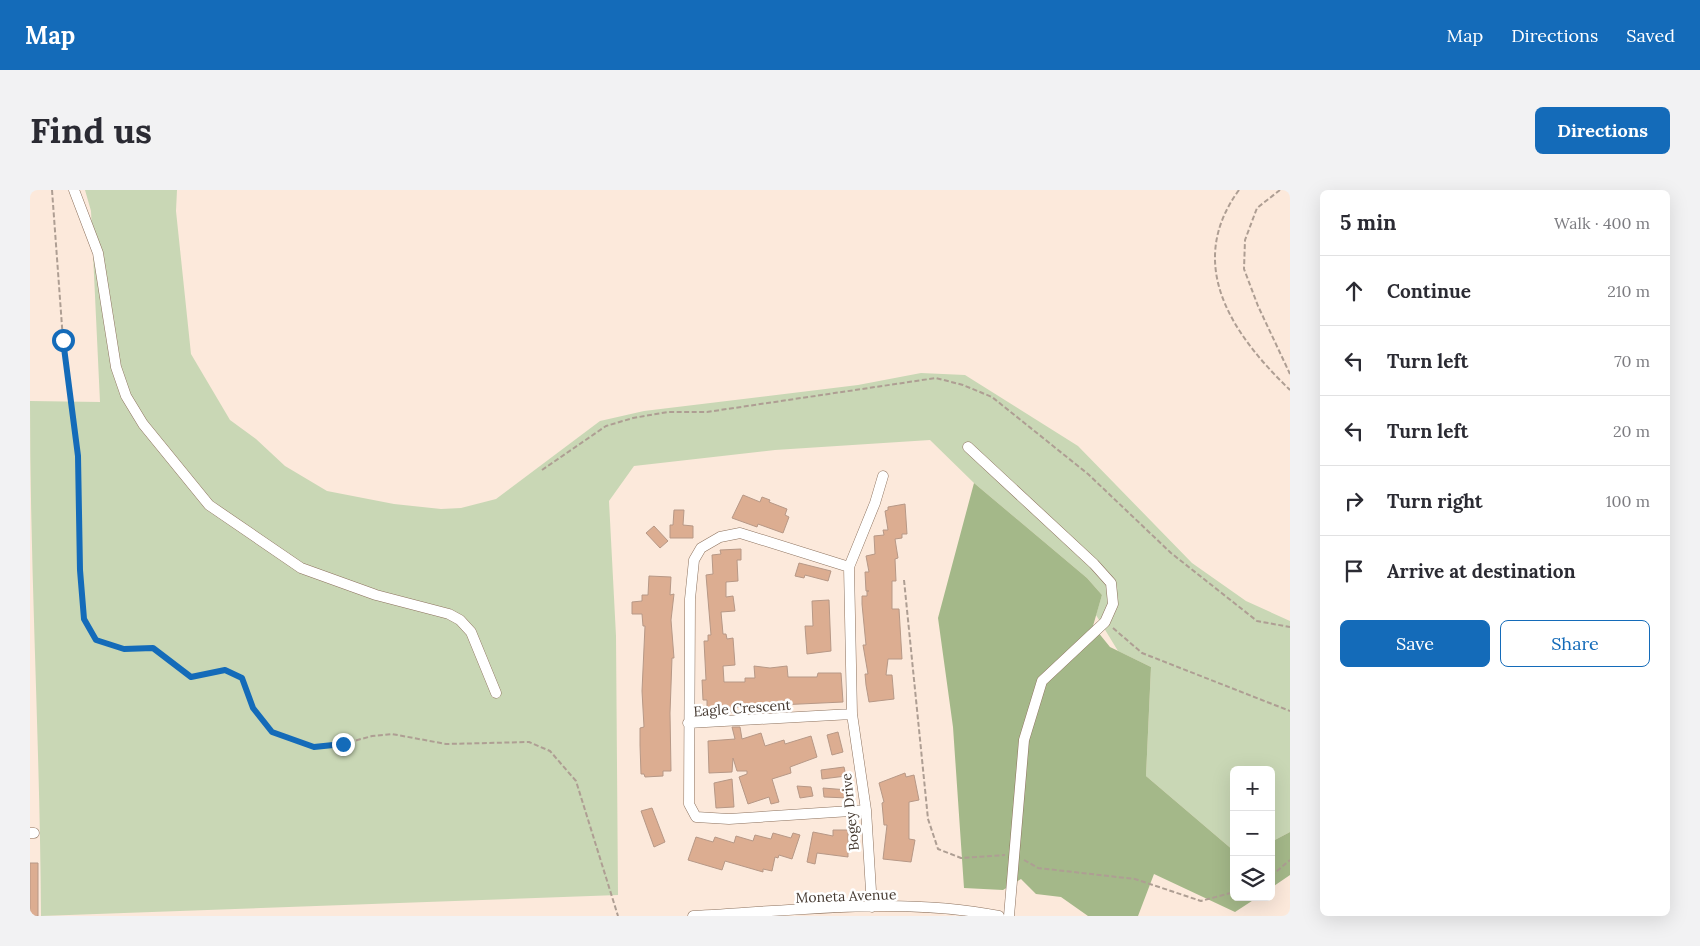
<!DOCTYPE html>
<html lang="en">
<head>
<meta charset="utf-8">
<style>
	:root { --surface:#fff; --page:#f2f2f3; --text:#2b2b33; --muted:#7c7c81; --line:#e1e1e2; --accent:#146bb9 }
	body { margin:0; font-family:Lora,serif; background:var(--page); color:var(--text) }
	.controls { position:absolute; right:15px; bottom:15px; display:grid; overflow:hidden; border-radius:8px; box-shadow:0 5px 20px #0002 }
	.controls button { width:45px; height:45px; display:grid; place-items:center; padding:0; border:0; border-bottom:1px solid var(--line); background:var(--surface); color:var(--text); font:25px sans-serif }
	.stop { position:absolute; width:15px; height:15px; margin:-11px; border:4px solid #146bb9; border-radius:50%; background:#fff }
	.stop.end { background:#146bb9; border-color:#fff; box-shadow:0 1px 5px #0008 }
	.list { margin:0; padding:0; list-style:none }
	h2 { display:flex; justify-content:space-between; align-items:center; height:65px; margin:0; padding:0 20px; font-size:21px }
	h2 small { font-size:16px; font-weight:400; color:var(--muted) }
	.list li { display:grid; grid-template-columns:32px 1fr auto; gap:15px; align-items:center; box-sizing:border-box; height:70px; padding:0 20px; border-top:1px solid var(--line) }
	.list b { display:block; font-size:19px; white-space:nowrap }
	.list em { font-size:16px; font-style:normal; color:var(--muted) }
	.actions { display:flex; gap:10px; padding:15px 20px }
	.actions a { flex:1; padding:11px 0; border:1px solid var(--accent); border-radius:8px; text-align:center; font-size:18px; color:var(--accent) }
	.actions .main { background:var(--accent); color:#fff }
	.icon { flex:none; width:28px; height:28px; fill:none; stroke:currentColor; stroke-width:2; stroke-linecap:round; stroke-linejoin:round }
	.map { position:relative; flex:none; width:1260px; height:726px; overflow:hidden; border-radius:8px }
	header { display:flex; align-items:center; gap:30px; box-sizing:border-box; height:70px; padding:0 25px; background:var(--accent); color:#fff }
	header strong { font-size:24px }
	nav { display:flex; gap:28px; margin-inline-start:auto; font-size:18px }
	.intro { display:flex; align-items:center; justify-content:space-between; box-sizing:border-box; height:120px; padding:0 30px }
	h1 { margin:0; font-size:35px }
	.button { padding:12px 22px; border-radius:8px; background:var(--accent); color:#fff; font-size:18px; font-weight:700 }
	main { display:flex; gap:30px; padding:0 30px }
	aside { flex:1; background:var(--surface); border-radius:8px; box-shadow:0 5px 20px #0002 }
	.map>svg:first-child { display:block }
	.green { fill:#c9d7b5 }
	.forest { fill:#a4b889 }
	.building { fill:#dcad91; stroke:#b79886 }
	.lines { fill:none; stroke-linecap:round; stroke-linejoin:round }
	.minor-casing { stroke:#8c715d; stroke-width:11 }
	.path { stroke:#ae9e93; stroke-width:2; stroke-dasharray:5 2.5; stroke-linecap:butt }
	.minor { stroke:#fff; stroke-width:10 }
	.route { stroke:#146bb9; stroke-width:6 }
	.labels { text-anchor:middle; stroke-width:5; stroke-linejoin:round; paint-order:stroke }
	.street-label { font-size:14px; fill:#453930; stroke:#fff }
</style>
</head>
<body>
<header>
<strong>Map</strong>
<nav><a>Map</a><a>Directions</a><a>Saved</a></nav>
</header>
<div class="intro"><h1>Find us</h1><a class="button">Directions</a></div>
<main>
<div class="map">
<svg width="1260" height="726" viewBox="0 0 1260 726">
	<rect width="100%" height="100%" fill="#fce9db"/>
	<path class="green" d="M 55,0 L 147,0 L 146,21 L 161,164 L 200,230 L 226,249 L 255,276 L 297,301 L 364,314 L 411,319 L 431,318 L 466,309 L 570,231 L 614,221 L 828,195 L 891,183 L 935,185 L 1048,256 L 1162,373 L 1216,411 L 1260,431 L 1260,642 L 1241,652 L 1241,580 L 1204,580 L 1204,661 L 1116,586 L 1121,477 L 1088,461 L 1066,425 L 1072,405 L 1057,388 L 944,293 L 900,250 L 745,260 L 604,276 L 579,311 L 586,446 L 588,705 L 11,726 C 10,554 0,383 0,211 L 70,212 L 61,21 Z"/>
	<path class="forest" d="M 944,293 L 1057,388 L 1072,405 L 1063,436 L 1080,457 L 1121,477 L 1116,586 L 1204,661 L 1204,707 L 1228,707 L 1205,722 L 1124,684 L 1108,726 L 1058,726 L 1031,707 L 1006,704 L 991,689 L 973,700 L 934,698 L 923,537 L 908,428 Z
		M 1260,642 L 1260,685 L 1241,698 L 1241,652 Z"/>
	<path class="building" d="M 713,305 L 730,312 L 732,307 L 740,310 L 739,312 L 757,319 L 755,325 L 759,327 L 753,343 L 728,334 L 727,337 L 702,328 Z
		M 875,314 L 877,344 L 872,344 L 872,348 L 865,349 L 868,368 L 865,369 L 866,391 L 862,391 L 862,419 L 869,419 L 872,469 L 858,469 L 856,485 L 862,485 L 864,509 L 839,512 L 836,495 L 835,484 L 838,484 L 833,455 L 836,455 L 832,414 L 832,406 L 837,406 L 837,401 L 839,401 L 836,401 L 835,382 L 839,382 L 836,366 L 845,364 L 844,346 L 854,345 L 853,340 L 858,340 L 855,321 L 858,320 L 858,317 Z
		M 644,320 L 654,320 L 653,335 L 663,336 L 663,348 L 640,348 L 640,335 L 643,335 Z
		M 624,336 L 638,351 L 630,358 L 616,343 Z
		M 711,359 L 711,370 L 707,370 L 708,391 L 696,392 L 696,407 L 703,406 L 705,421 L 691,422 L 693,444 L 696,444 L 697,449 L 703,448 L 705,475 L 693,476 L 694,492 L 715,492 L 715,488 L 725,488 L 724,476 L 740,478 L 757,476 L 758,487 L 787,487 L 788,483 L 811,483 L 813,512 L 706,517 L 706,522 L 692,522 L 692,519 L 677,520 L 677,510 L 673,510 L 672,490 L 676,490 L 674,451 L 678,451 L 678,445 L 681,445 L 676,385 L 683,384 L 682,365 L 691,364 L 690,360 Z
		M 769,373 L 801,381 L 798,391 L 775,385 L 774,388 L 765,386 Z
		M 619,386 L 641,387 L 640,405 L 644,404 L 641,430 L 644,468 L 642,468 L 640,523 L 641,581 L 633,581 L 633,586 L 615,587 L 614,584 L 611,584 L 610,555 L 610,538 L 614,537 L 612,501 L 615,436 L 613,436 L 612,424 L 602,424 L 602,412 L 612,411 L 612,405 L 618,405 Z
		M 799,410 L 801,461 L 777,464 L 775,436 L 783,436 L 782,411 Z
		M 702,537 L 710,537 L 712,549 L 731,543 L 735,556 L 754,550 L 755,554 L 781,546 L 787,567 L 760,577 L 761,583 L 742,589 L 749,612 L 741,614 L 739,607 L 718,614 L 709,587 L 717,584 L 717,581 L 707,581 L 703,568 L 702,582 L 679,583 L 678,551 L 705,549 Z
		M 808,542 L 813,562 L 802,565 L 797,545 Z
		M 814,577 L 816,586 L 792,589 L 791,580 Z
		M 875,583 L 876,587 L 884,585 L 889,610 L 879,612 L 879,649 L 885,650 L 881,672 L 853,669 L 857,635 L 854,635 L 852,613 L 854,612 L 849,593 Z
		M 702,589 L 704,617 L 686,618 L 684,593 Z
		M 767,596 L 781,597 L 783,606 L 770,608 Z
		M 793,598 L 818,600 L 818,608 L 794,607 Z
		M 622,618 L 635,652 L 624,657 L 611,621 Z
		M 803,640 L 818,640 L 818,667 L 787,663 L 785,674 L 777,672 L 783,642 L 803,646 Z
		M 743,643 L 761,648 L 763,643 L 770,645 L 762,669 L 749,665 L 748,668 L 745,667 L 742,681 L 733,679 L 733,682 L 695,671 L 692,680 L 658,670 L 666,647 L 683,652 L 685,647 L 704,653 L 706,646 L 723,651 L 725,645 L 741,649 Z
		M 0,673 L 8,673 L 8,726 L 0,726 Z"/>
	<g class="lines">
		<defs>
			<path id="minor" d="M 44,0 L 68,63 L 86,177 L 96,206 L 113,234 L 179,315 L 271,378 L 346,405 L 419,424 L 430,430 L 441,442 L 466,503
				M 938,257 L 1064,374 L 1081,393 L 1083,414 L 1075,432 L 1012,491 L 994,550 L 979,726
				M 819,377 L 710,343 L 690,347 L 671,358 L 664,370 L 660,409 L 659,614 L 666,627 L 699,629 L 836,620
				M 658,533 L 822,524
				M 0,643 L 4,643
				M 842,717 L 836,620 L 822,524 L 819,377 L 845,313 L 853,286
				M 663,726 C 764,721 870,706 969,726"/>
		</defs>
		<use href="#minor" class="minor-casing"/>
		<path class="path" d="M 22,0 L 33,150 L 48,266 L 50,380 L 54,429 L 66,451 L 94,459 L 123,458 L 161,487 L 195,480 L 212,488 L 223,519 L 242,542 L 284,557 L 313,554 L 342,546 L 362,544 L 416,554 L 499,552 L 520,561 L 546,591 L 588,726
			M 1209,0 C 1154,75 1203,145 1260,200
			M 1250,0 L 1227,18 L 1215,50 L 1214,79 L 1228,116 L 1260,184
			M 512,280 L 576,236 L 603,228 L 638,222 L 677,222 L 906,188 L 933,195 L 962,207 L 1058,284 L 1141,363 L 1227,431 L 1260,437
			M 874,390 L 898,629 L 908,659 L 931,668 L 975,665
			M 1083,438 L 1112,463 L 1260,521
			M 994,670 L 1008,678 L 1105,689 L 1171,711 L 1204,702
			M 1241,686 L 1260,670"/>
		<use href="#minor" class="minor"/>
	</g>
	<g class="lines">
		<path class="route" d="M 33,150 L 48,266 L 50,380 L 54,429 L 66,450 L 94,459 L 123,458 L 161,487 L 195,480 L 212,488 L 223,518 L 242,542 L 284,557 L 313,554"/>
	</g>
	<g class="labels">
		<g class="street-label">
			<text transform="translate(712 518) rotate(-4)" y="5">Eagle Crescent</text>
			<text transform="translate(820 622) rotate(-96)" y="5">Bogey Drive</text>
			<text transform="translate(816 706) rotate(-2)" y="5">Moneta Avenue</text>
		</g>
	</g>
</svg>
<div class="controls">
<button>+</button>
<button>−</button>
<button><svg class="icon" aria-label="layers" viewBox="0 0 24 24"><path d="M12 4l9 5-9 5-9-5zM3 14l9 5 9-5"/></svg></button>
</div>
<div class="stop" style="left:33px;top:150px"></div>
<div class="stop end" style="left:313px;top:554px"></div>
</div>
<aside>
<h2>5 min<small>Walk · 400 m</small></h2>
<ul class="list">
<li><svg class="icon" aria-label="ahead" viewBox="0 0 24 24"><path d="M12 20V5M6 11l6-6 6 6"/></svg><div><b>Continue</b></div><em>210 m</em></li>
<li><svg class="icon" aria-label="left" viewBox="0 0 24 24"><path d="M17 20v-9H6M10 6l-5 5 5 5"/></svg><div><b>Turn left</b></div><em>70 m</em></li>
<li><svg class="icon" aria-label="left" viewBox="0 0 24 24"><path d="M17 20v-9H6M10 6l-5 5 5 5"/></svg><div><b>Turn left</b></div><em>20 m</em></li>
<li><svg class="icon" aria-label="right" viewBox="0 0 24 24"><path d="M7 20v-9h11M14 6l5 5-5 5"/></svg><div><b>Turn right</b></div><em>100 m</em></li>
<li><svg class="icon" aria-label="arrive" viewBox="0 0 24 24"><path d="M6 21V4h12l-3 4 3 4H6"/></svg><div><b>Arrive at destination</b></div></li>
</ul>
<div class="actions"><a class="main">Save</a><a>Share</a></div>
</aside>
</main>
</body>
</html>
